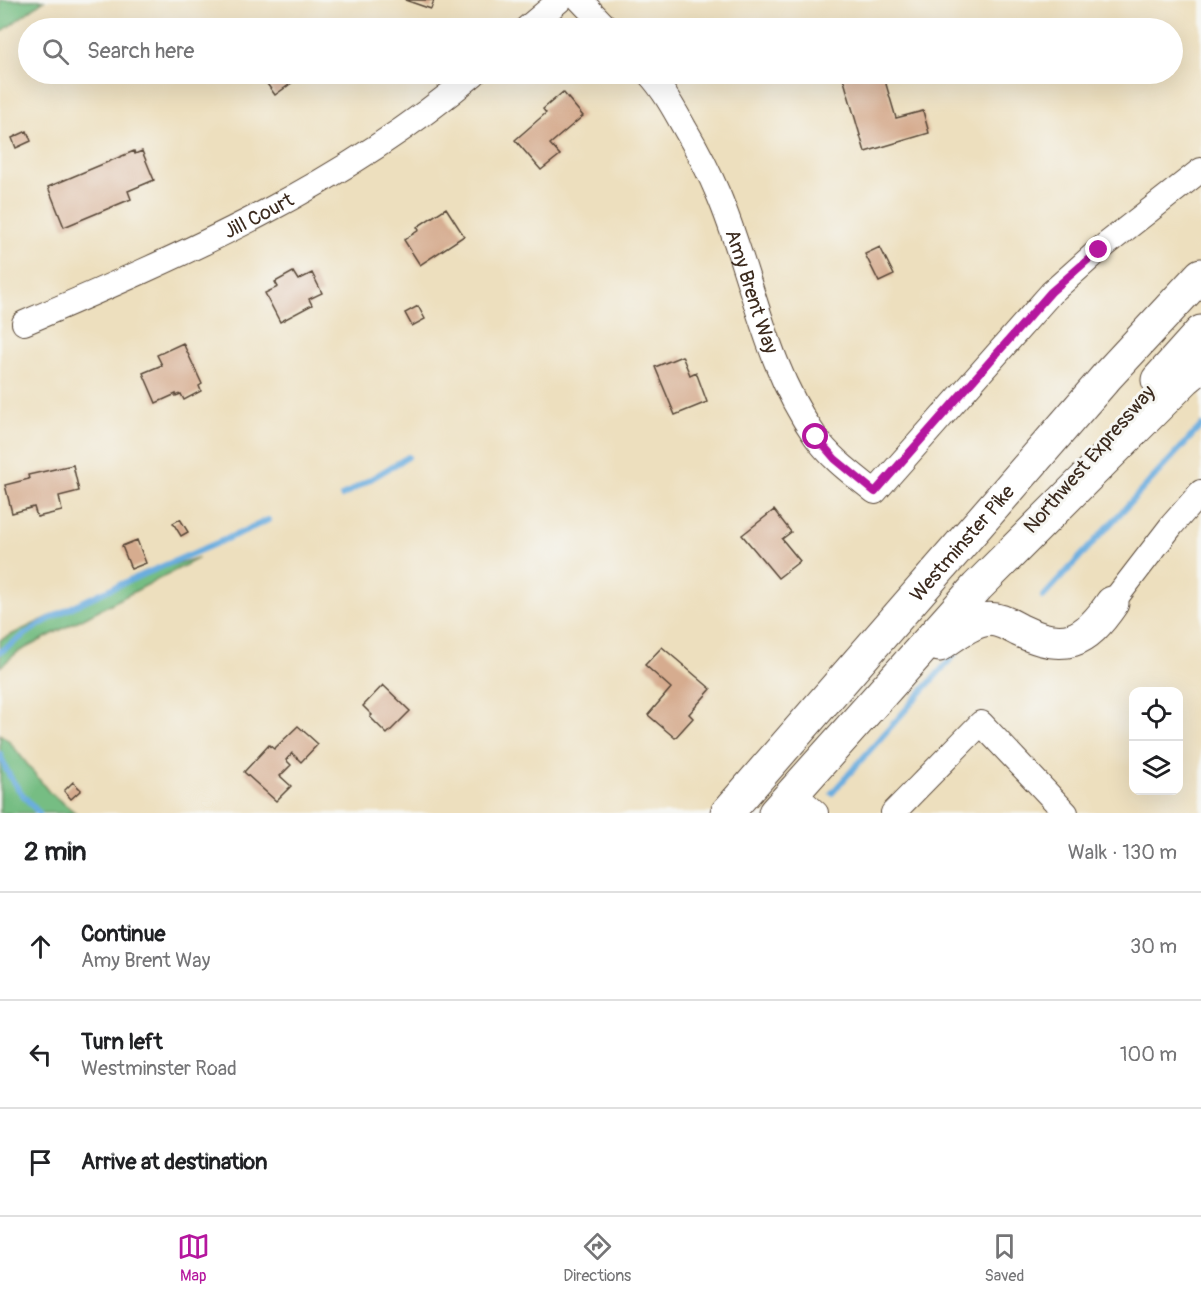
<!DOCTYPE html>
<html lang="en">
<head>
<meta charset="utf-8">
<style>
	:root { --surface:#fff; --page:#f6f6f6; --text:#202124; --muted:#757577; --line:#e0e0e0; --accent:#b5179e }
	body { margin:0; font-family:Pangolin,sans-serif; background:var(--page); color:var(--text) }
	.controls { position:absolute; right:18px; bottom:18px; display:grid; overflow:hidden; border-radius:12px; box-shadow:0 6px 24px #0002 }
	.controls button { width:54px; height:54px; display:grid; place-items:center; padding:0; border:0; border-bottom:2px solid var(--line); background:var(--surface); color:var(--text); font:30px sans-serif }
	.stop { position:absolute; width:18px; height:18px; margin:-14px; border:4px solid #b5179e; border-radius:50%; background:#fff }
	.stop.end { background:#b5179e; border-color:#fff; box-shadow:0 2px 6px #0008 }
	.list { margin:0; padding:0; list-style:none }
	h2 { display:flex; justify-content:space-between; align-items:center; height:78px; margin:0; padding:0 24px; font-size:26px }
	h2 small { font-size:20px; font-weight:400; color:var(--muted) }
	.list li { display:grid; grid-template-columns:39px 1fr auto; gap:18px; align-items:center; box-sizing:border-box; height:108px; padding:0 24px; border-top:2px solid var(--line) }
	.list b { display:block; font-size:22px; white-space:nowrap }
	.list p { margin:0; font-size:20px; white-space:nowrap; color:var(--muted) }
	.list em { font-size:20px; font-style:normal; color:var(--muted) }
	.icon { flex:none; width:33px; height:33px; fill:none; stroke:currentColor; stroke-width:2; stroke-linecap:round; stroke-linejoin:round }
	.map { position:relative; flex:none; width:1201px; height:813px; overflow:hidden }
	.search { position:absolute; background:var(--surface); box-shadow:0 6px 24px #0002; left:18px; right:18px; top:18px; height:66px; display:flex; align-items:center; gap:15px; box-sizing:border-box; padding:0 21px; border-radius:33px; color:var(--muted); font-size:22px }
	.sheet { height:402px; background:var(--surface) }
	nav { display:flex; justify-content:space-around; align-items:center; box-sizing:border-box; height:84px; border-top:2px solid var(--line); background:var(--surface); font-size:16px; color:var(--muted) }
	nav a { display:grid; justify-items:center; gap:3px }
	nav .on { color:var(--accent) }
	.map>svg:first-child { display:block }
	.forest { fill:#76bd83; stroke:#587450; stroke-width:1.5 }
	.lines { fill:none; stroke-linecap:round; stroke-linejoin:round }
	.stream { stroke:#6baddf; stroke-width:6 }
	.building { fill:#d6ac8f }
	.minor-casing { stroke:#564536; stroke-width:26 }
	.highway-casing { stroke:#564536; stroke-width:35 }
	.minor { stroke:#fff; stroke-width:24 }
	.highway { stroke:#fff; stroke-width:33 }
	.route { stroke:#b5179e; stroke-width:8 }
	.labels { text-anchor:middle; stroke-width:6; stroke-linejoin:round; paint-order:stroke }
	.street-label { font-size:20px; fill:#3b2a1e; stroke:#f6f6f2 }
</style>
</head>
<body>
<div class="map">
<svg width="1201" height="813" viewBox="0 0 1201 813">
	<rect width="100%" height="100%" fill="#f6f6f2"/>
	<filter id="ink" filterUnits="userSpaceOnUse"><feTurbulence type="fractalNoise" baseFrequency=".0167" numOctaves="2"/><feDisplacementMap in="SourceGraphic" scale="12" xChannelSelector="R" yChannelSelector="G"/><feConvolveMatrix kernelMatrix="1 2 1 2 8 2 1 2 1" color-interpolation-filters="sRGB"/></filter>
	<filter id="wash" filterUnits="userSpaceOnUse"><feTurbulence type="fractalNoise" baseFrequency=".008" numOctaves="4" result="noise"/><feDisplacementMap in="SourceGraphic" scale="24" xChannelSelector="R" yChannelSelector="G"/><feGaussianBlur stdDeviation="1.35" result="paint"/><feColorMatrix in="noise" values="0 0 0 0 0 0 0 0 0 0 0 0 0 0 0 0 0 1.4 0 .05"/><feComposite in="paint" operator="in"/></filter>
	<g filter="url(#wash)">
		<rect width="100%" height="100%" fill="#eddfbe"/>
		<path class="forest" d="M 0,0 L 44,0 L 0,33 Z
			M 199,558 L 18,652 L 0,667 L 0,640 L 146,571 Z
			M 0,734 L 9,741 L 49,792 L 76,813 L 0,813 Z"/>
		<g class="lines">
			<path class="stream" d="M 342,496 L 408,457
				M 1043,597 L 1201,426
				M 0,652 C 15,642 30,630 46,621 C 116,582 195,555 268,520
				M 0,754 C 8,779 22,795 39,813
				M 832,793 L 955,654"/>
		</g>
		<g id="blocks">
			<path class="building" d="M 405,0 L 434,0 L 431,9 Z
				M 260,74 L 304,74 L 275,95 Z
				M 842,74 L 883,74 L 896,118 L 923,111 L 929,133 L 865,152 Z
				M 563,92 L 583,116 L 550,144 L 560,155 L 541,170 L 515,140 L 546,113 L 543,109 Z
				M 27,131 L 31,141 L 16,148 L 12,138 Z
				M 134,151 L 135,154 L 142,151 L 154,180 L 128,191 L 131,199 L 64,227 L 48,187 Z
				M 446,208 L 464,236 L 420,265 L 404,240 L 419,230 L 417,227 Z
				M 880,247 L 894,275 L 879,282 L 865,254 Z
				M 293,272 L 298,280 L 312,273 L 322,293 L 309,299 L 312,305 L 280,322 L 265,293 L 278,287 L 275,282 Z
				M 418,306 L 425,319 L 412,326 L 405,313 Z
				M 183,343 L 202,384 L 199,386 L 201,391 L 184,400 L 181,394 L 176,396 L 176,394 L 156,403 L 143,373 L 162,365 L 157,355 Z
				M 682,356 L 690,375 L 696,372 L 707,402 L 675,415 L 655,367 Z
				M 73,465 L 79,491 L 59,496 L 62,511 L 37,517 L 34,507 L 12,513 L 5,485 L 29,479 L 28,475 Z
				M 774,510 L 791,532 L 782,539 L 800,561 L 778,578 L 742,535 Z
				M 180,519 L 188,532 L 181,536 L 173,523 Z
				M 137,540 L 146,563 L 131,569 L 122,546 Z
				M 662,647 L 711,689 L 689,714 L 693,718 L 675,738 L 648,715 L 671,688 L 645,665 Z
				M 383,685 L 410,711 L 387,734 L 370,717 L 372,715 L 363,706 Z
				M 298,726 L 318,744 L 301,762 L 292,753 L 286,760 L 291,765 L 280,776 L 291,786 L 276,801 L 244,772 L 269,745 L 274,749 Z
				M 73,782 L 81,790 L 71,799 L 64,791 Z"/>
		</g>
	</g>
	<g filter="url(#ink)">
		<use href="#blocks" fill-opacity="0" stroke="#564536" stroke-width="1.5"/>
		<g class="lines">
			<defs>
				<g id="minor">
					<path d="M 580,0 L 607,28"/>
					<path d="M 527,28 L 560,0"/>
					<path id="s1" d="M 649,74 C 663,89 674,109 684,127 C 697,149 709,172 719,196 C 752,275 765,365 815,436 C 831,459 854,475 875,492 L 1051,293 L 1099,250 L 1201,170"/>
					<path id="s2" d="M 24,323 C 183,255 341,187 474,74"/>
					<path d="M 1112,603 L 1172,525 L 1201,492"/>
					<path d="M 794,793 L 816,813"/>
					<path d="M 893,813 L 981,723 L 1066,813"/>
				</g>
				<g id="highway">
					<path d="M 1158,380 L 1201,332"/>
					<path d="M 939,645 C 953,636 968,623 984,620 C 996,617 1008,624 1019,630 C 1064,652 1085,643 1112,603"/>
					<path id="s3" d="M 727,813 L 1108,375 L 1201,275"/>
					<path d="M 775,813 L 977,587 L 1186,378 L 1201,366"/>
				</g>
			</defs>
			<use href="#minor" class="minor-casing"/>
			<use href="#highway" class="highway-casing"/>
			<use href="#minor" class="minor"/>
			<use href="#highway" class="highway"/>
		</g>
	</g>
	<g class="lines" filter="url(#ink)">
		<path class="route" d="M 816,437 L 835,459 L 875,492 L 1051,292 L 1099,250"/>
	</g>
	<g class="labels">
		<g class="street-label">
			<text dy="7" stroke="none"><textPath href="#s2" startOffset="258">Jill Court</textPath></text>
			<text dy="7" stroke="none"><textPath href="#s1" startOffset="242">Amy Brent Way</textPath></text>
			<text transform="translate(1089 459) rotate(-49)" y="7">Northwest Expressway</text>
			<text dy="7" stroke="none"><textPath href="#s3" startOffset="358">Westminster Pike</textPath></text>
		</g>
	</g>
</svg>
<div class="controls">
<button><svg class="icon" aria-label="locate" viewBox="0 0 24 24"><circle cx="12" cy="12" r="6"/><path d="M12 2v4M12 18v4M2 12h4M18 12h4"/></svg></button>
<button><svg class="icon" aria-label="layers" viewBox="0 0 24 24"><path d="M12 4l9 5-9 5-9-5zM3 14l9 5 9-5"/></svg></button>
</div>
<div class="stop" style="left:816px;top:437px"></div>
<div class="stop end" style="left:1099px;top:250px"></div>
<div class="search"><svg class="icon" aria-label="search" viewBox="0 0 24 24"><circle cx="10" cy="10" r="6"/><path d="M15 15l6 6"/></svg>Search here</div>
</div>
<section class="sheet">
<h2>2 min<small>Walk · 130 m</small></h2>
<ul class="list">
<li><svg class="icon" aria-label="ahead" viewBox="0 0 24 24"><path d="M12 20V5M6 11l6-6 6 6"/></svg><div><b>Continue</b><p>Amy Brent Way</p></div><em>30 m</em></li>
<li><svg class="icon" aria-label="left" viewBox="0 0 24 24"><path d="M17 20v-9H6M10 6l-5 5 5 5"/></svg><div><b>Turn left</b><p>Westminster Road</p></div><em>100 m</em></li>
<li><svg class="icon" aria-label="arrive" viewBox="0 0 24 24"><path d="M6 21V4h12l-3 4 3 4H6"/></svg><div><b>Arrive at destination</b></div></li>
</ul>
</section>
<nav>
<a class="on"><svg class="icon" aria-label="map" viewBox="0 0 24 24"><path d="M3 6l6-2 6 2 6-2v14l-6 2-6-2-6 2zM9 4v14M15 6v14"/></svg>Map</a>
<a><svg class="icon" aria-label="directions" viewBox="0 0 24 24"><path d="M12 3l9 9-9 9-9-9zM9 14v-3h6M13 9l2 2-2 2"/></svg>Directions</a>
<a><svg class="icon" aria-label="saved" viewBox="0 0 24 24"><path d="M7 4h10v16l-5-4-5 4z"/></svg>Saved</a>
</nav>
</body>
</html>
